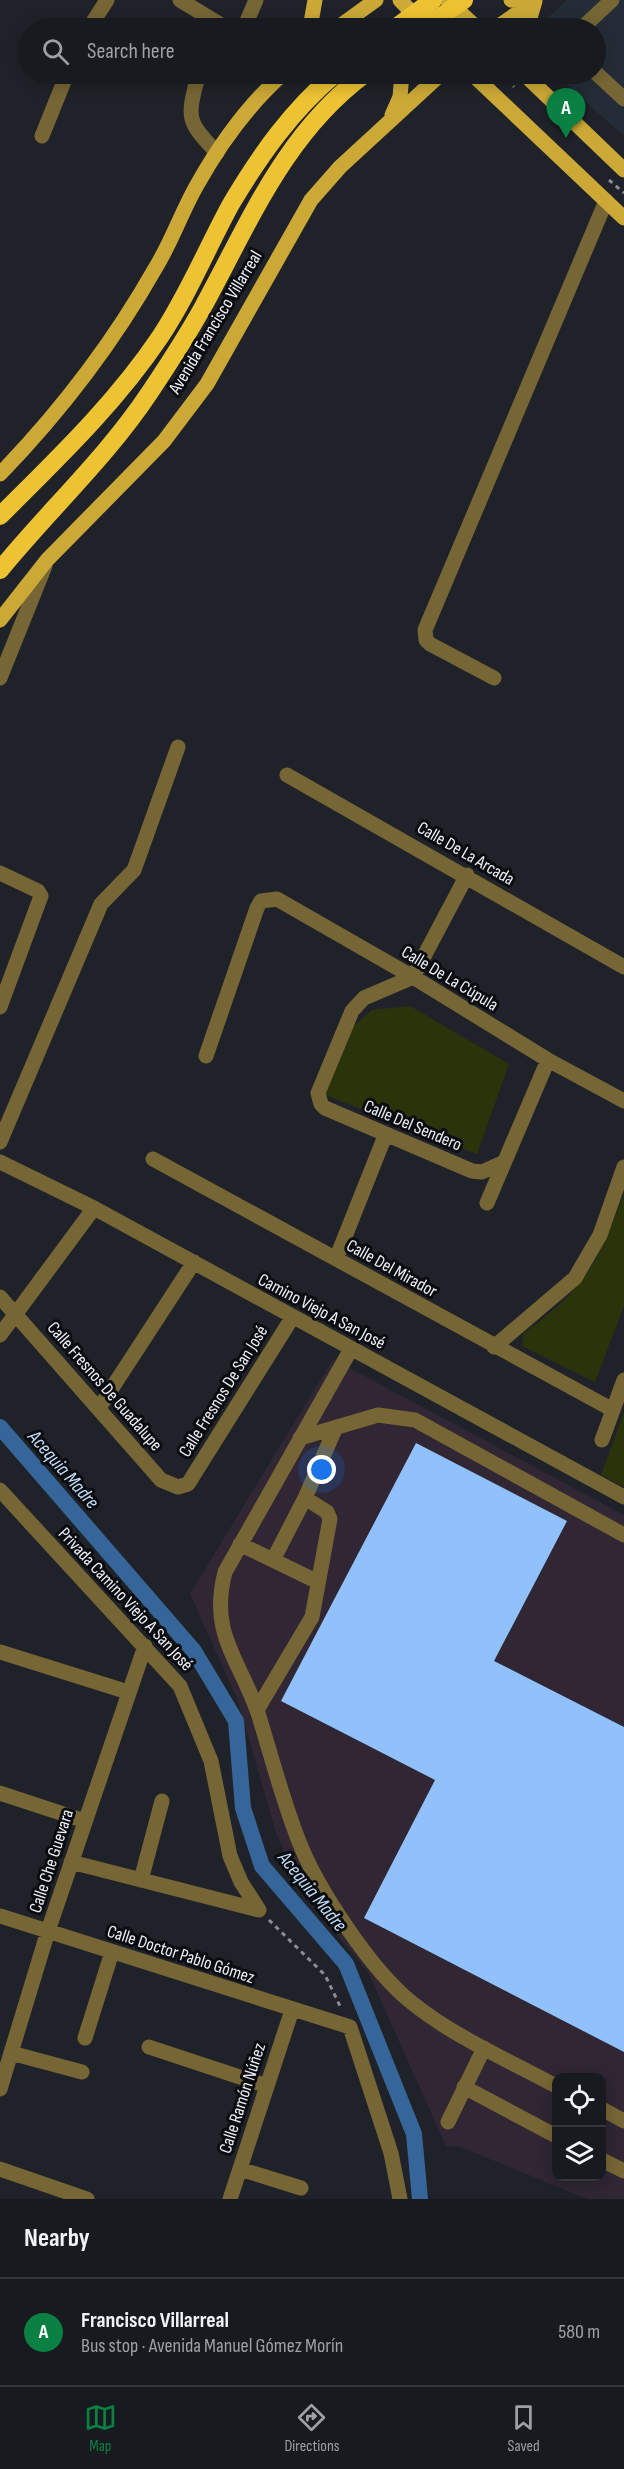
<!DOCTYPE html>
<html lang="en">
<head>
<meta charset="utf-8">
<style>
	:root { --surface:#171a1f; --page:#24272c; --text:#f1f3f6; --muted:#9ea1a4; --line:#36383d; --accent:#0b8043 }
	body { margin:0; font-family:"Sofia Sans Condensed",sans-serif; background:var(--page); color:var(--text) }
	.controls { position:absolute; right:18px; bottom:18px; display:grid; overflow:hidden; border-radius:12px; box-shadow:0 3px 15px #0003 }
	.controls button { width:54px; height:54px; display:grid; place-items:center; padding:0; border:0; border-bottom:2px solid var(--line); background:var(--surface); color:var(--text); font:30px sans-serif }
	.you { position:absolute; left:322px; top:1470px; width:21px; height:21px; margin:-15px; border:4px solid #fff; border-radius:50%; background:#1a73e8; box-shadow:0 0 0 9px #1a73e833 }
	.badge { display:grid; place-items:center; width:39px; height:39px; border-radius:50%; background:var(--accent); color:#fff; font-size:20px; font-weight:700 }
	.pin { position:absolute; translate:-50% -50px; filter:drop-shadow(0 2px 3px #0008) }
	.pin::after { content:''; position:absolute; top:32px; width:21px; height:18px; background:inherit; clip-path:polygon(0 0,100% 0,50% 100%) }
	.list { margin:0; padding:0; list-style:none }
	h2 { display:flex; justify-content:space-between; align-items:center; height:78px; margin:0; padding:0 24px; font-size:26px }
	h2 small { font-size:20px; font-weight:400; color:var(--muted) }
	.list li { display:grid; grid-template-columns:39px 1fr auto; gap:18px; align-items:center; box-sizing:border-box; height:108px; padding:0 24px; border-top:2px solid var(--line) }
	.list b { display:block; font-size:22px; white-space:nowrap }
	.list p { margin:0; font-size:20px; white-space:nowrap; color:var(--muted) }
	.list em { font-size:20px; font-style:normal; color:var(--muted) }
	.icon { flex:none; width:33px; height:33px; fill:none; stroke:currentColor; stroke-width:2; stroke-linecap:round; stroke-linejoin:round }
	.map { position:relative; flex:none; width:624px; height:2199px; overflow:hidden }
	.search { position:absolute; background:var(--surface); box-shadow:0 3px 15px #0003; left:18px; right:18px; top:18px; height:66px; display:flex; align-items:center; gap:15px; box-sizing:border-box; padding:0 21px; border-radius:33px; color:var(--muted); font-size:22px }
	.sheet { height:186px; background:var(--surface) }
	nav { display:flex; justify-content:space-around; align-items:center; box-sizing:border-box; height:84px; border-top:2px solid var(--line); background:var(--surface); font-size:16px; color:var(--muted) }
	nav a { display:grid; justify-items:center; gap:3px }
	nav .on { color:var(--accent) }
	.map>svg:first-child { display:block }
	.built { fill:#242d37 }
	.industrial { fill:#302634; fill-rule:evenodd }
	.green { fill:#2a340a }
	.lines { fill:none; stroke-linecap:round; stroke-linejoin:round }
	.canal { stroke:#366699; stroke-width:16 }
	.building { fill:#90c1fa }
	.path { stroke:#8a8e93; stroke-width:3; stroke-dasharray:4.5 4.5; stroke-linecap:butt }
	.minor { stroke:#776635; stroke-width:15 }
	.major { stroke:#cca937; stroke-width:15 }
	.highway { stroke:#eec333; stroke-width:18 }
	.labels { text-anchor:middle; stroke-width:6; stroke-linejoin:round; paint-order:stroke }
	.street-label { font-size:18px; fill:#edf0f5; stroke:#0a0c0f }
	.water-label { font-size:20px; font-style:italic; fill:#c2ddfb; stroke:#0a0c0f }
</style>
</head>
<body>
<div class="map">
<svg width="624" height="2199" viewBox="0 0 624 2199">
	<rect width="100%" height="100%" fill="#1f2329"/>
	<path class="built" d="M 567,0 L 624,0 L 624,136 L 555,74 L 596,74 L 596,28 L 537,28 Z"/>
	<path class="industrial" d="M 333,1359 L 624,1515 L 624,2199 L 588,2199 L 460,2147 L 446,2146 L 368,1972 L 307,1899 L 277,1836 L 238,1701 L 190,1594 ZM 556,2078 L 602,2078 L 602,2176 L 556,2176 Z"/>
	<path class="green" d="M 410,1006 L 509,1064 L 477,1154 L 325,1095 L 347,1032 L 372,1010 Z
		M 624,1194 L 624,1306 L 595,1382 L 522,1346 L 524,1333 C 585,1289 598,1263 624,1194 Z
		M 624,1412 L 624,1487 L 601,1475 Z"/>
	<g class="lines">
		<path class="canal" d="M 0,1427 L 194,1651 L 236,1721 L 243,1808 L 262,1866 L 346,1964 L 414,2134 L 420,2199"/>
	</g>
	<path class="building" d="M 416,1443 L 567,1521 L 494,1661 L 624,1727 L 624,2052 L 364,1918 L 435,1780 L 281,1701 Z"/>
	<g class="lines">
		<path class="path" d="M 500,74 L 514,87
			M 609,180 L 624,193
			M 269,1920 L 325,1975 L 341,2008"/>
		<path class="minor" d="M 180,0 L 226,28
			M 89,28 L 107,0
			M 244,28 L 256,0
			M 582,28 L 612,0
			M 596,73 L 624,99
			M 197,80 C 186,121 189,122 217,153
			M 42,136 L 67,74
			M 0,678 L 45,566
			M 494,678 L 430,644 L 426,640 L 425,630 L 606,201
			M 287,775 L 624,967
			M 0,873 L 38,891 L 41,896 L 0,1007
			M 467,875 L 413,977 L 364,998 L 352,1011 L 318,1093 L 321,1104 L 325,1108 L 472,1171 L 482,1172 L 502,1163
			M 206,1056 L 257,908 L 261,901 L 277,899 L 413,977 L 548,1060 L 624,1101
			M 0,1142 L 101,904 L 134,870 L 178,747
			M 153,1159 L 613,1410
			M 0,1162 L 94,1208 L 624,1497
			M 487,1203 L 548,1060
			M 336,1259 L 385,1136
			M 0,1297 L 161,1480 L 178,1487 L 188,1484 L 292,1318
			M 0,1335 L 94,1208
			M 494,1347 L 575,1278 L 600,1235 L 624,1167
			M 351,1349 L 225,1572 C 209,1634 239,1658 258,1713 C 271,1755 282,1798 298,1839 C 316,1887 371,1970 411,2002 C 454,2037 508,2060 556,2086
			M 99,1408 L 194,1262
			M 300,1438 L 378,1415 L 415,1420 L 624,1535
			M 602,1440 L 624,1380
			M 0,1490 L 180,1686 L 211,1761 L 230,1856 L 241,1882 L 259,1910
			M 305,1498 L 336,1427
			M 240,1544 L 318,1582
			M 0,1652 L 128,1692
			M 257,1710 L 312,1617 L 330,1519 L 327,1512 L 305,1498 L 273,1560
			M 0,1793 L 85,1821
			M 71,1862 L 259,1910
			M 141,1880 L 162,1801
			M 0,1916 L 350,2027 L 391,2153 L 400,2199
			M 85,2038 L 112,1952
			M 149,2047 L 267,2086
			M 11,2053 L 82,2072
			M 464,2087 L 556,2136
			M 0,2089 L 48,1931 L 145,1646
			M 602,2109 L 624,2121
			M 448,2122 L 484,2048
			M 602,2160 L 624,2171
			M 0,2169 L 87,2199
			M 240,2169 L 301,2188
			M 230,2199 L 292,2010"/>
		<path class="major" d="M 400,0 L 421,22
			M 447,0 L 477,28
			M 511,0 L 535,1 L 527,28
			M 310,28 L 315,0
			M 337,28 L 376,0
			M 496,28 L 535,1
			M 472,74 L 624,218
			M 524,74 L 624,170
			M 392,115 L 400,97 L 402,74
			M 0,474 C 61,411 113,343 156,267 C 172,241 182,211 197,185 C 220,144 248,105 283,74
			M 0,620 L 47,560 L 164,441 L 207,384 L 311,200 L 340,167 L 441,74"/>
		<path class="highway" d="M 395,28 L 433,0
			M 425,28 L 464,0
			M 0,516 C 57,459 115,404 160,337 C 188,295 207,248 231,204 C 260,155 292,110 335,74
			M 0,570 C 49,510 107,457 150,392 C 168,365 187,336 203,307 C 249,223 285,133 365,74"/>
	</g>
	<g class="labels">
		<g class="street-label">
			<text transform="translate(215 322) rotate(-59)" y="6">Avenida Francisco Villarreal</text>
			<text transform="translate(466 853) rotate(30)" y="6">Calle De La Arcada</text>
			<text transform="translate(450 978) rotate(31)" y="6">Calle De La Cúpula</text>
			<text transform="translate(413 1125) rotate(23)" y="6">Calle Del Sendero</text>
			<text transform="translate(392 1268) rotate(29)" y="6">Calle Del Mirador</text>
			<text transform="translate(322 1311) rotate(28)" y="6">Camino Viejo A San José</text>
			<text transform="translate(105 1386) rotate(49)" y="6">Calle Fresnos De Guadalupe</text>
			<text transform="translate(223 1391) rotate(-58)" y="6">Calle Fresnos De San José</text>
			<text transform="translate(126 1599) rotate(47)" y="6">Privada Camino Viejo A San José</text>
			<text transform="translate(51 1861) rotate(-72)" y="6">Calle Che Guevara</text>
			<text transform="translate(181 1954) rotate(18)" y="6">Calle Doctor Pablo Gómez</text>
			<text transform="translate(242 2098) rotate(-72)" y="6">Calle Ramón Núñez</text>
		</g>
		<g class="water-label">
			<text transform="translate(64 1469) rotate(49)" y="7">Acequia Madre</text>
			<text transform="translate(313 1891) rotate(51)" y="7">Acequia Madre</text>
		</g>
	</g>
</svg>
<div class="controls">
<button><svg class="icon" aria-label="locate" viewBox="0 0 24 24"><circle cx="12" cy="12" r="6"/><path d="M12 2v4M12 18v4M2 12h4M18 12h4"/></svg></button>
<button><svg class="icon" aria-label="layers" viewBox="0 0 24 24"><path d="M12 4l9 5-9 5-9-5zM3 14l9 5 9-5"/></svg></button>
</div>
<div class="you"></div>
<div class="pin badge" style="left:566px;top:138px">A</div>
<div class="search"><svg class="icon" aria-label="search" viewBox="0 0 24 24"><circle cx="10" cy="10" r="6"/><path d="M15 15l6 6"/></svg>Search here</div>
</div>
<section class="sheet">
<h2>Nearby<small></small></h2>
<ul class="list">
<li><span class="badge">A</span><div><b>Francisco Villarreal</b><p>Bus stop · Avenida Manuel Gómez Morín</p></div><em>580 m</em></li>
</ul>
</section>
<nav>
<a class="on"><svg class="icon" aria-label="map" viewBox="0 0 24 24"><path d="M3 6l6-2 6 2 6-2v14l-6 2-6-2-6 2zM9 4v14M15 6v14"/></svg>Map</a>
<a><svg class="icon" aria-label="directions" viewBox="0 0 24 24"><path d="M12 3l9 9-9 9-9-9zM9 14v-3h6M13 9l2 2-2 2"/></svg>Directions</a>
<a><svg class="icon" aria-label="saved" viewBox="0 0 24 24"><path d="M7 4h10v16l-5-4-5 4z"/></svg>Saved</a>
</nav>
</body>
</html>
